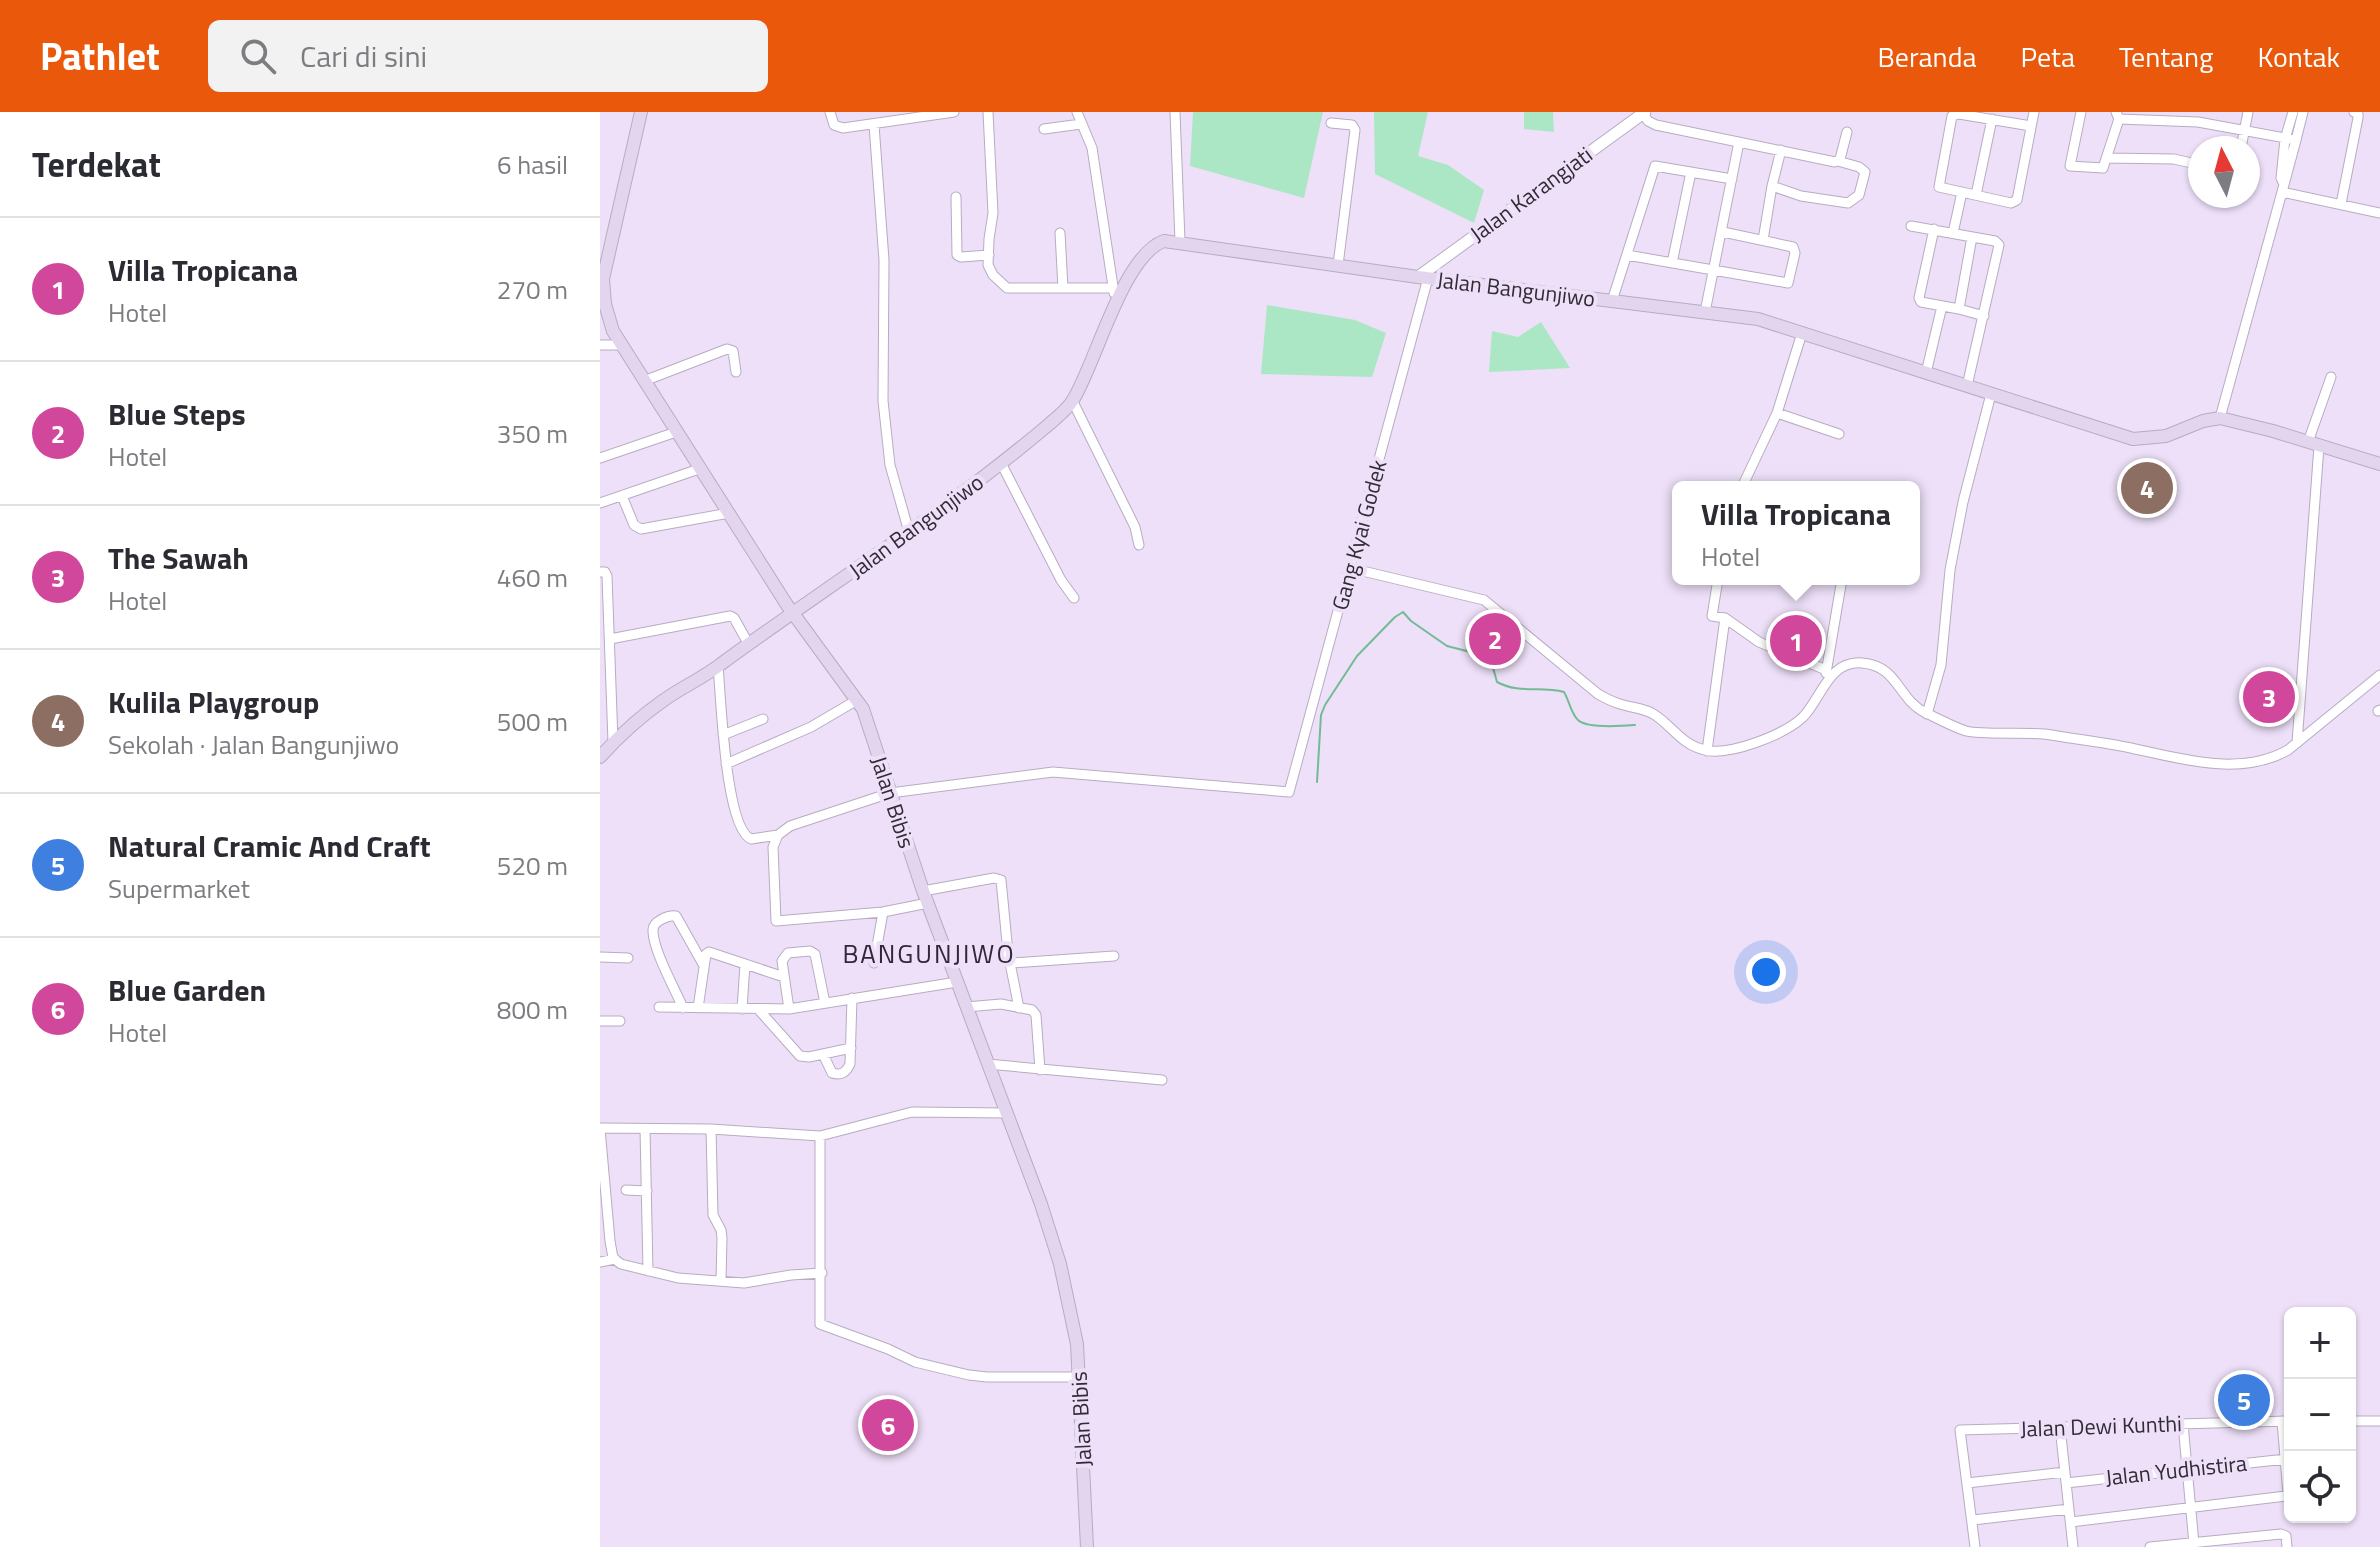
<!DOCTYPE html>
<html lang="id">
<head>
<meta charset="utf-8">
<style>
	:root { --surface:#fff; --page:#f2f2f3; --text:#2b2b33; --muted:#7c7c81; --line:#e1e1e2; --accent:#ea580c }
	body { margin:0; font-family:"Titillium Web",sans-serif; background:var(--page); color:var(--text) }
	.controls { position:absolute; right:24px; bottom:24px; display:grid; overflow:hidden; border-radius:12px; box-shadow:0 2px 6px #0004 }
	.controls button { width:72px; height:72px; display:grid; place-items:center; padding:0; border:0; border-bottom:2px solid var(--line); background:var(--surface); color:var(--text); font:40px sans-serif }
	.compass { position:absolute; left:1588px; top:24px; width:72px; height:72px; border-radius:50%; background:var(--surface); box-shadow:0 2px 6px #0004; rotate:354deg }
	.you { position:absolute; left:1166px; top:860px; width:28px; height:28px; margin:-20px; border:6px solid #fff; border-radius:50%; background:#1a73e8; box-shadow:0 0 0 12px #1a73e833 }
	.badge { display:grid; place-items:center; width:52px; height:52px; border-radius:50%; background:var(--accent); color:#fff; font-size:26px; font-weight:700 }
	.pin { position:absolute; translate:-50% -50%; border:4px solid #fff; box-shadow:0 2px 8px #0006 }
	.popup { position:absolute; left:1072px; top:369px; width:248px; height:104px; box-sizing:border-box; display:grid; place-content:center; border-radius:12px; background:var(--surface); filter:drop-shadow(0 2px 6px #0005); font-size:26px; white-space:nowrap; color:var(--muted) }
	.popup b { font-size:30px; color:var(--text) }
	.popup::after { content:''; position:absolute; left:50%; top:100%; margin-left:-16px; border:16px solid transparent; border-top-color:var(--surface) }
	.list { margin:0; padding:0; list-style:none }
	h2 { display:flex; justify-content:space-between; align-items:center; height:104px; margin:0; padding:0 32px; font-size:34px }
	h2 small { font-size:26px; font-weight:400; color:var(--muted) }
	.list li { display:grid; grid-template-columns:52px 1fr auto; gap:24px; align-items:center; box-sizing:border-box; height:144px; padding:0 32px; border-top:2px solid var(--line) }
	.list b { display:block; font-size:30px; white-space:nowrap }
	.list p { margin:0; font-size:26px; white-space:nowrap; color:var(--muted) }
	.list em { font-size:26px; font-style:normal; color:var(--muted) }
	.icon { flex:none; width:44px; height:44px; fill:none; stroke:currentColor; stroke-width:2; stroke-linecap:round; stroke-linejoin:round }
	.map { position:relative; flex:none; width:1780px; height:1435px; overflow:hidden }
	header { display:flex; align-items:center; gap:48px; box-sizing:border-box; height:112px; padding:0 40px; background:var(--accent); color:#fff }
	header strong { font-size:38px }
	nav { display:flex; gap:44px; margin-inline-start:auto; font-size:28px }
	.search { width:560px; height:72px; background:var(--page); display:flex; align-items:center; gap:20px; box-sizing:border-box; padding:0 28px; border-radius:12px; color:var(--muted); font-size:30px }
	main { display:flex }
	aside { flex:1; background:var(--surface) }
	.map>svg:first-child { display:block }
	.green { fill:#abe7c5 }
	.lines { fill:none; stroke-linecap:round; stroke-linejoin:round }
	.stream { stroke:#73bb94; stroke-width:2 }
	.minor-casing { stroke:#b7acc2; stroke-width:11 }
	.tertiary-casing { stroke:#b7acc2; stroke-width:13 }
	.secondary-casing { stroke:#b7acc2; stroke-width:14 }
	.minor { stroke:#fff; stroke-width:9 }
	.tertiary { stroke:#fff; stroke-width:11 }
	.secondary { stroke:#e3d5ee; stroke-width:12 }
	.labels { text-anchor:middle; stroke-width:8; stroke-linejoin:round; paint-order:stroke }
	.street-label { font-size:22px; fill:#302b34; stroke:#ede0f8 }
	.quarter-label { font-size:26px; letter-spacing:2px; fill:#312739; stroke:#ede0f8 }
</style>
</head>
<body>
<header>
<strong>Pathlet</strong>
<div class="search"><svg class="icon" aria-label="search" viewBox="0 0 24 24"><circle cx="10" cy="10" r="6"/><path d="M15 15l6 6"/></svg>Cari di sini</div>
<nav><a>Beranda</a><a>Peta</a><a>Tentang</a><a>Kontak</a></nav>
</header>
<main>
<aside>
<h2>Terdekat<small>6 hasil</small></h2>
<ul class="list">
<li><span class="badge" style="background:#d1479c">1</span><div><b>Villa Tropicana</b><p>Hotel</p></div><em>270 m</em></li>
<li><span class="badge" style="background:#d1479c">2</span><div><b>Blue Steps</b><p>Hotel</p></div><em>350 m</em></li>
<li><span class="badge" style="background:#d1479c">3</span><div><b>The Sawah</b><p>Hotel</p></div><em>460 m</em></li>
<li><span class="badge" style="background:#8d6e63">4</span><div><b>Kulila Playgroup</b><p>Sekolah · Jalan Bangunjiwo</p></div><em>500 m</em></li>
<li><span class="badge" style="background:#3f7fe0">5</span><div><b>Natural Cramic And Craft</b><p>Supermarket</p></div><em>520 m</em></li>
<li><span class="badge" style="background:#d1479c">6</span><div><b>Blue Garden</b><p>Hotel</p></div><em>800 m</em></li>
</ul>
</aside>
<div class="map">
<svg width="1780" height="1435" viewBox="0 0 1780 1435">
	<rect width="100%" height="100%" fill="#ede0f8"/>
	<path class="green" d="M 593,0 L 723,0 L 704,86 L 590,54 Z
		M 774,0 L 828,0 L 818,44 L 848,53 L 884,78 L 874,111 L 775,62 Z
		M 924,0 L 953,0 L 954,20 L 924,17 Z
		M 667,193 L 755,208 L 786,221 L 772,265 L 661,262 Z
		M 941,210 L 970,256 L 889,260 L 892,219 L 918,225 Z"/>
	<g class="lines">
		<path class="stream" d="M 717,670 L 721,603 L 725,593 L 757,544 L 795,505 L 803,500 L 811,509 L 847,534 L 890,545 L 897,570 C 919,582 941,574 964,580 C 969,588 971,602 978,608 C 987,617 1022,614 1035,613"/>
		<defs>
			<path id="minor" d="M 230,0 L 234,13 L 243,16 L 354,0
				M 388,0 L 393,101 L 389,127 L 388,153 L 393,163 L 407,176 L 513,176
				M 477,0 L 492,36 L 514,181
				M 575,0 L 580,129
				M 1042,0 L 1048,9 L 1056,13 L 1235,50 L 1240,47 L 1247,20
				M 1481,0 L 1470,54 L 1503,56 L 1519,7
				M 1516,0 L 1519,7 L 1598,10 L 1696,28 L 1682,80 L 1780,101
				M 731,11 L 752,13 L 755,18 L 738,153
				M 274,13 L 284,148 L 283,289 L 290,353 L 309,420
				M 1431,14 L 1359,2 L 1352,4 L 1339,75 L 1411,91 L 1417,88 L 1434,0
				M 444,17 L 481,12
				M 1696,28 L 1703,0
				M 1641,36 L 1648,0
				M 1181,38 L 1172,74 L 1201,84 L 1248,91 L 1259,83 L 1265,60 L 1259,55 L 1238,49
				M 1507,46 L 1574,47 L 1600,53
				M 1684,72 L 1681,66 L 1685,27 L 1693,0
				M 1376,83 L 1392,7
				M 356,85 L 357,143 L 361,145 L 389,143
				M 1741,92 L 1758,6 L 1758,2 L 1754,0
				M 1311,114 L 1395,129 L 1399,133 L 1367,274
				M 1334,117 L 1319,186 L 1321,190 L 1359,197 L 1372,125
				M 460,121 L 463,176
				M 1353,121 L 1362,80
				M 1163,128 L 1172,74
				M 1027,143 L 1188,171 L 1195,141 L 1193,135 L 1123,120
				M 1072,151 L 1091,60
				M 1012,189 L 1055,54 L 1132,67
				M 1359,197 L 1384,204
				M 1105,200 L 1139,30
				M 1202,221 L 1177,301 L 1239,322
				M 0,233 L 21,233
				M 1326,261 L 1342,194
				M 44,269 L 127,237 L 133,239 L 136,260
				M 473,290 L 535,415 L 539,433
				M 1620,306 L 1682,80
				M 1708,330 L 1731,265
				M 0,346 L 76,320
				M 401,351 L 461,468 L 474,486
				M 1142,375 L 1177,301
				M 22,384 L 34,413 L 41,417 L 129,401
				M 0,391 L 99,357
				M 750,456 L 884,488 L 998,582 C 1005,586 1013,590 1020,592 C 1032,596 1045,596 1055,603 C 1073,615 1082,633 1105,638 C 1130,644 1183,623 1202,606 C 1221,588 1228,548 1262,551 C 1299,554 1297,587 1326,601 C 1339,607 1353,615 1366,619 C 1382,623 1424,620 1445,622 C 1474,627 1503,630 1531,636 C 1581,647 1641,665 1688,638 L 1780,563
				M 0,460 L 5,460 L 7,464 L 13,630
				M 1118,467 L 1112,504 L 1125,506 L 1159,530 L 1226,558
				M 10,527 L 130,504 L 134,506 L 148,531
				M 118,554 C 121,584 125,716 151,727 L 178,723 L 190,714 L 290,681 L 453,660 L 689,680 L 828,166
				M 1226,561 L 1242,467
				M 1778,599 L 1780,598
				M 1327,602 L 1341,553 L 1350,458 L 1363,390 L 1391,282
				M 123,623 L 163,607
				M 1697,631 L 1719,334
				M 1107,639 L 1125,506
				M 126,652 L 211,615 L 257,588
				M 178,723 L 173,735 L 176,809 L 283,800 L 328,791
				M 323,779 L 394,766 L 401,768 L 408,841 L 419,896
				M 0,845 L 28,846
				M 274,851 L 283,800
				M 411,851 L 514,844
				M 59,895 L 189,897 L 357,870
				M 366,895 L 401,892 L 432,898 L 436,903 L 440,958
				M 83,896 C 75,877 53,838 53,819 C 52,809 69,803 76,804 L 103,852
				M 98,896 L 106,842 L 109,840 L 184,865
				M 142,897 L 145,852
				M 189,897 L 182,849 L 188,841 L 210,839 L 215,842 L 225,891
				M 159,898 L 200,944 L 209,945 L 251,936
				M 0,909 L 20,909
				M 223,942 L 232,961 C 242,964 246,960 250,952 L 252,886
				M 387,952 L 562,968
				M 0,1016 L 111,1017 L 220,1024 L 312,1000 L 406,1001
				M 0,1017 L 10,1129 L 13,1146 L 21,1152 L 78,1166 L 144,1171 L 191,1163 L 222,1161
				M 45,1017 L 48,1159
				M 111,1017 L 113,1103 L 121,1118 L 122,1126 L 121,1169
				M 220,1024 L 220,1212 L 288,1237 L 315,1250 L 369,1263 L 387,1265 L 479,1265
				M 26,1078 L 47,1079
				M 0,1150 L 15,1147
				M 1750,1309 L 1780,1309
				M 1583,1312 L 1594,1432
				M 1460,1315 L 1473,1435
				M 1367,1371 L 1465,1360
				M 1466,1371 L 1686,1347
				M 1373,1408 L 1469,1397
				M 1471,1410 L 1686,1384 L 1688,1382 L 1682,1309
				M 1375,1435 L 1360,1318 L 1690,1309
				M 1550,1435 L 1681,1422 L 1686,1424 L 1687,1435"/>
			<path id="tertiary" d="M 818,165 L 1045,0"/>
			<path id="secondary" d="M 41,0 L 3,167 L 5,192 L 13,219 L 187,493 L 263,597 L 323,779 L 441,1092 L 460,1152 L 477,1232 L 487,1435
				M 0,645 C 18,625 41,604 64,588 C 82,575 103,566 121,552 C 229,473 344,401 447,314 C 456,306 467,298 473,288 C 496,251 523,143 564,129 L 818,165 L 1158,207 L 1533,327 L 1566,324 L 1603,309 L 1620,306 L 1673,319 L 1780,352"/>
		</defs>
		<use href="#minor" class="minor-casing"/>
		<use href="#tertiary" class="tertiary-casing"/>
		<use href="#secondary" class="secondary-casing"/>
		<use href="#minor" class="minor"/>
		<use href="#tertiary" class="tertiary"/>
		<use href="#secondary" class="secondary"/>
	</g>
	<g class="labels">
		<g class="street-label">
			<text transform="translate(931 82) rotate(-36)" y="8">Jalan Karangjati</text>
			<text transform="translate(916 177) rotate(7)" y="8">Jalan Bangunjiwo</text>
			<text transform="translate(316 414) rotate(-36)" y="8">Jalan Bangunjiwo</text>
			<text transform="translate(759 423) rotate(-75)" y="8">Gang Kyai Godek</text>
			<text transform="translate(293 690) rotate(72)" y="8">Jalan Bibis</text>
			<text transform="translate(481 1307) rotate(-93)" y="8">Jalan Bibis</text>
			<text transform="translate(1501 1314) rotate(-2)" y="8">Jalan Dewi Kunthi</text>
			<text transform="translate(1576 1358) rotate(-6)" y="8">Jalan Yudhistira</text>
		</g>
		<g class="quarter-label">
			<text x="329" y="851">BANGUNJIWO</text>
		</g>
	</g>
</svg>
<div class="controls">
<button>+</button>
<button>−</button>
<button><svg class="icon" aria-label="locate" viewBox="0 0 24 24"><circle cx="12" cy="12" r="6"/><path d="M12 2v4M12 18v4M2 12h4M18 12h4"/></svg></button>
</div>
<svg class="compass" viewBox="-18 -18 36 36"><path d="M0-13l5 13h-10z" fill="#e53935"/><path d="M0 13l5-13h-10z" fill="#7c7c81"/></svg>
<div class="you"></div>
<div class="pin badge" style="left:1196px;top:529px;background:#d1479c">1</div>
<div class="popup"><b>Villa Tropicana</b>Hotel</div>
<div class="pin badge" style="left:895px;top:527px;background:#d1479c">2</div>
<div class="pin badge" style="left:1669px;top:585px;background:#d1479c">3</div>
<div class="pin badge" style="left:1547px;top:376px;background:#8d6e63">4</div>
<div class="pin badge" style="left:1644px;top:1288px;background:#3f7fe0">5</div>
<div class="pin badge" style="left:288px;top:1313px;background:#d1479c">6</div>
</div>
</main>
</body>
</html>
